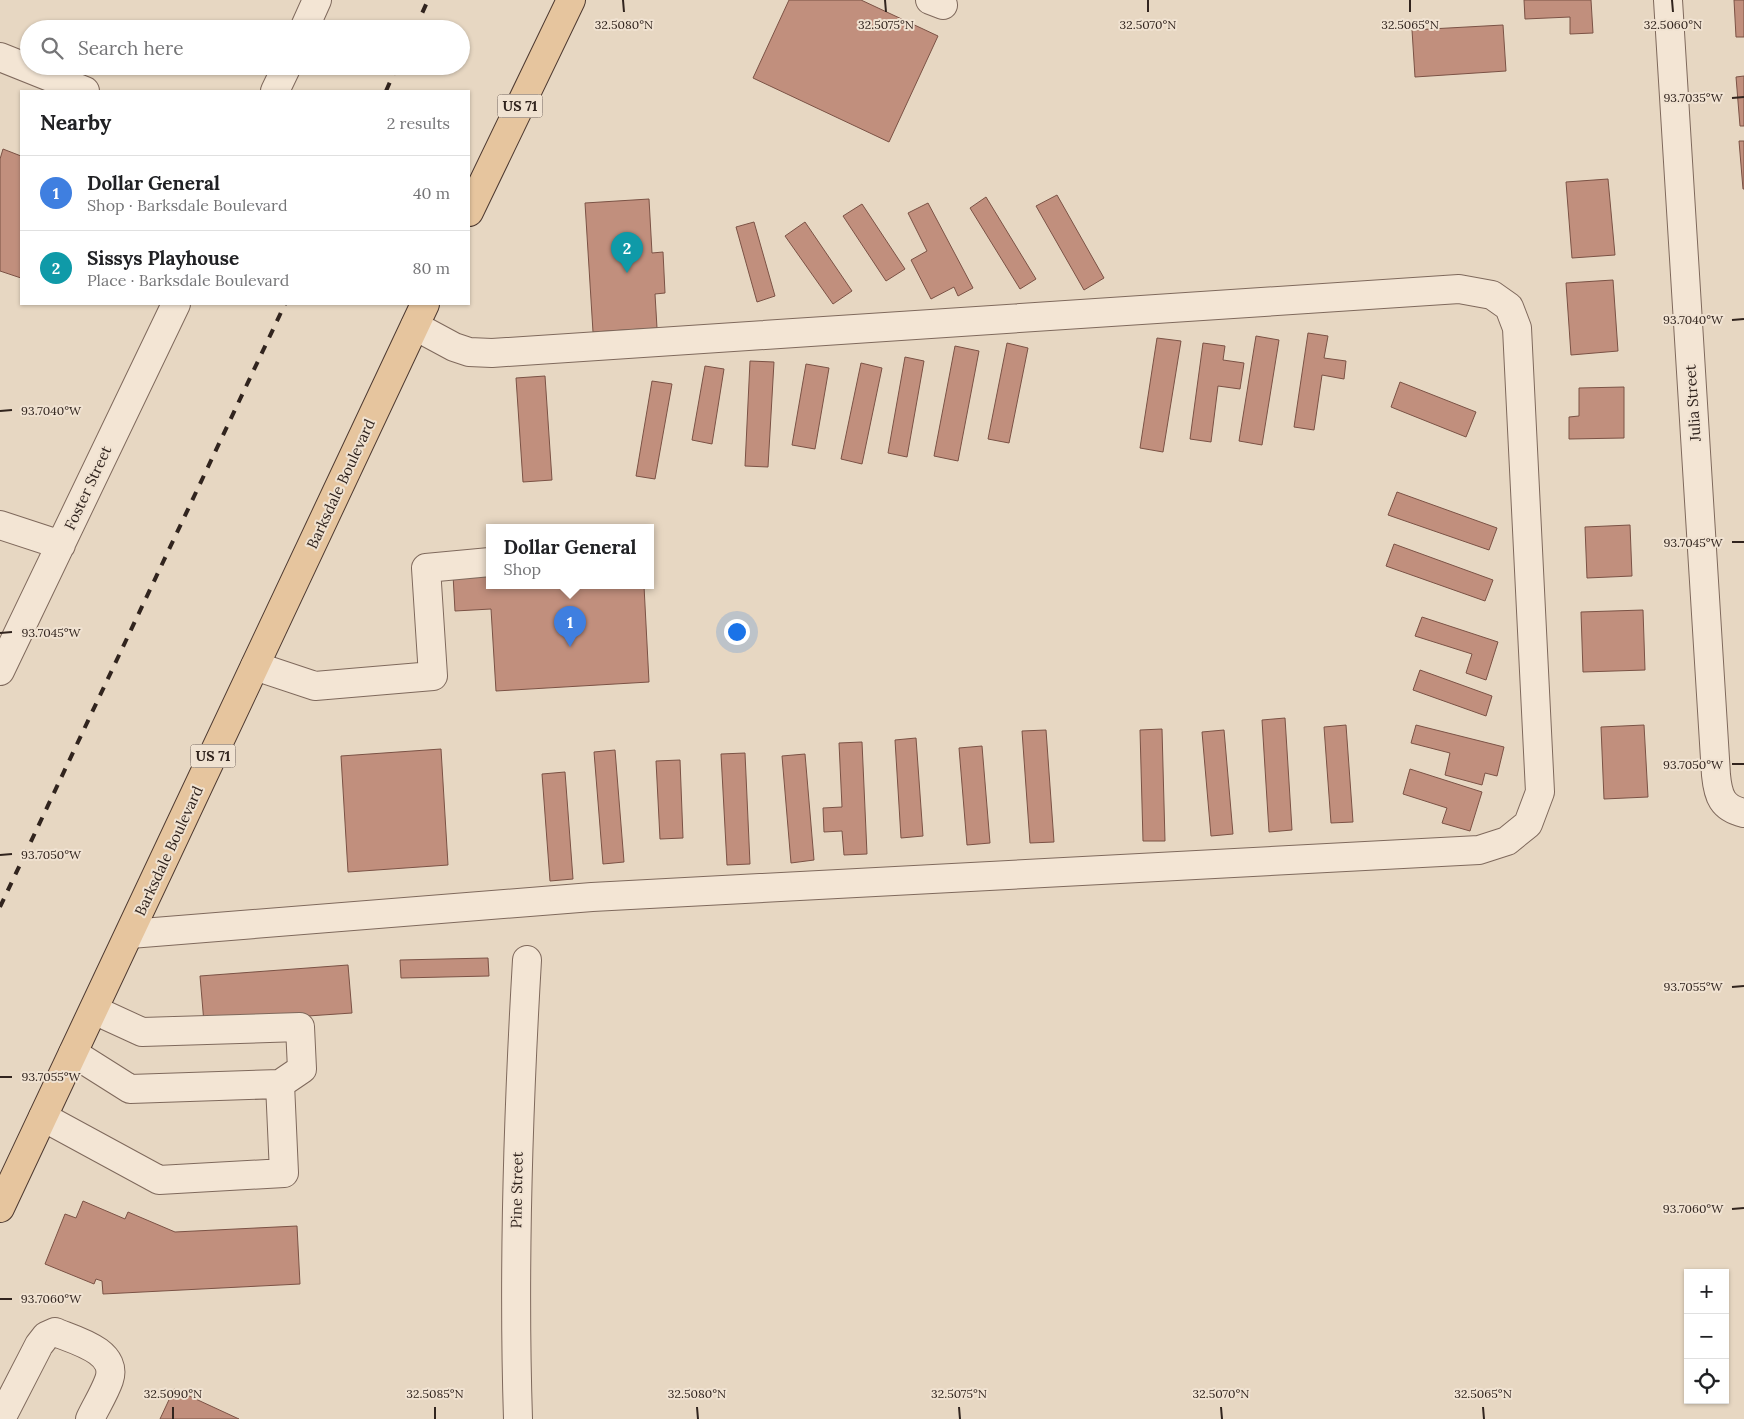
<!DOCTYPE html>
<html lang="en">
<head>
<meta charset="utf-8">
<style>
	:root { --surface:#fff; --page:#f2f2f2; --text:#202124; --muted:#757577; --line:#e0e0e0; --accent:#863441 }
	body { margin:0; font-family:Lora,serif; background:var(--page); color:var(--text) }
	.controls { position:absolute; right:15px; bottom:15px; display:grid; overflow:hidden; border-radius:0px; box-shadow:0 1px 4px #0004 }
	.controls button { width:45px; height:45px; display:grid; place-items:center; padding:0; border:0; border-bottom:1px solid var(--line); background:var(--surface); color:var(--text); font:25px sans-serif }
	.you { position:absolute; left:736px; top:631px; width:18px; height:18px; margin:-12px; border:4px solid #fff; border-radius:50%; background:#1a73e8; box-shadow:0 0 0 8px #1a73e833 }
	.badge { display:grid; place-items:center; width:32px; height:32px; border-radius:50%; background:var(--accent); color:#fff; font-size:16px; font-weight:700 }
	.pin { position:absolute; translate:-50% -41px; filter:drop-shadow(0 1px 2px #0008) }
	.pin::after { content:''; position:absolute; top:26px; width:18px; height:15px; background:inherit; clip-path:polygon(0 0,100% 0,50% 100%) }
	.popup { position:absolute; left:486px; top:524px; width:168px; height:65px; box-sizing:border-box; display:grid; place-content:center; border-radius:0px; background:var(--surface); filter:drop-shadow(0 1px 4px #0005); font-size:16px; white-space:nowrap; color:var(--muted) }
	.popup b { font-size:19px; color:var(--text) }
	.popup::after { content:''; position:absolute; left:50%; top:100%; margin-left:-10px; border:10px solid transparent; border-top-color:var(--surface) }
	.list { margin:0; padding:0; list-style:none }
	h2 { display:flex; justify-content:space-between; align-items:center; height:65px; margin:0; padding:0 20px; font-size:21px }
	h2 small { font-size:16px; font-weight:400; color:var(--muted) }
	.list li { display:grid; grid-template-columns:32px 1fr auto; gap:15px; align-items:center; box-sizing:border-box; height:75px; padding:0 20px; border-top:1px solid var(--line) }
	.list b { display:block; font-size:19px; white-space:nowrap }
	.list p { margin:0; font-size:16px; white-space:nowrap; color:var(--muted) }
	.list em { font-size:16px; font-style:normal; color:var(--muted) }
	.icon { flex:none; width:28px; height:28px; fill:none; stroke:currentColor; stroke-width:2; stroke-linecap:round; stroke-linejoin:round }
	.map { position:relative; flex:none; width:1744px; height:1419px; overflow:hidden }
	.search { position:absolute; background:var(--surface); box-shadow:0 1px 4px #0004; left:20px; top:20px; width:450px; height:55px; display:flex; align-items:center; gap:12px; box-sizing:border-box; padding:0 18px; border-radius:28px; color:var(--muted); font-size:19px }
	.panel { position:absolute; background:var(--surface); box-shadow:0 1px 4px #0004; left:20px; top:90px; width:450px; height:215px; border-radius:0px }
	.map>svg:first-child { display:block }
	.building { fill:#c18f7d; stroke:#7b5245 }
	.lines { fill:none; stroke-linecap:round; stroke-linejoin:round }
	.minor-casing { stroke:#7f695c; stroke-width:30 }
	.major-casing { stroke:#4d3930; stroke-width:30 }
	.minor { stroke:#f3e5d4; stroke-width:28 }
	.major { stroke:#e6c59e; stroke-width:28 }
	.rail { stroke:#31241e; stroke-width:4; stroke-dasharray:9 9; stroke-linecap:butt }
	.ticks { fill:none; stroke:#31241e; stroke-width:2 }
	.labels { text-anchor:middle; stroke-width:4; stroke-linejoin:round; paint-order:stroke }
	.shield { fill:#f0e2d1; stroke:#6a5d54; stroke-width:1 }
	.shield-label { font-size:14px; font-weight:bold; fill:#31241e }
	.street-label { font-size:15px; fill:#31241e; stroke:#f0e2d1 }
	.ticks-label { font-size:12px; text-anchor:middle; fill:#31241e; stroke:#f0e2d1; stroke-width:4; stroke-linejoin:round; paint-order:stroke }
</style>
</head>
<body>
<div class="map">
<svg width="1744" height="1419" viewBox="0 0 1744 1419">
	<rect width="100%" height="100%" fill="#e7d7c2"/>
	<path class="building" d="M 789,0 L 861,0 L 938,36 L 889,142 L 753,78 Z
		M 1524,0 L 1591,0 L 1593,33 L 1570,34 L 1570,17 L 1525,19 Z
		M 1734,0 L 1744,0 L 1744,37 L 1736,37 Z
		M 1503,25 L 1506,71 L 1415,77 L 1412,30 Z
		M 1744,76 L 1744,126 L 1740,126 L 1736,77 Z
		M 1739,141 L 1744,141 L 1744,189 L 1743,189 Z
		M 3,149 L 21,156 L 21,278 L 0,271 L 0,159 Z
		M 1608,179 L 1615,255 L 1572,258 L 1566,182 Z
		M 1057,195 L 1104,278 L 1084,290 L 1036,206 Z
		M 986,197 L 1036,279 L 1020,289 L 970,208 Z
		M 649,199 L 652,253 L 663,252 L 665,293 L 655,294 L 657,328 L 593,332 L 585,203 Z
		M 928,203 L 973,288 L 958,296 L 954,287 L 931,299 L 911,260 L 927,251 L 908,213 Z
		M 862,204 L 905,269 L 886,281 L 843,216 Z
		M 754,222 L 775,296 L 757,302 L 736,227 Z
		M 805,222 L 852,291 L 833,304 L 785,236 Z
		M 1613,280 L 1618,351 L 1571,355 L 1566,283 Z
		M 1308,333 L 1328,336 L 1324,358 L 1346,361 L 1344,379 L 1322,375 L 1314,430 L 1294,427 Z
		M 1256,336 L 1279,340 L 1262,445 L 1239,441 Z
		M 1157,338 L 1181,341 L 1163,452 L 1140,448 Z
		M 1007,343 L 1028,348 L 1009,443 L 988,439 Z
		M 1203,343 L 1225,346 L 1223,360 L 1244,363 L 1240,389 L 1218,386 L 1211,442 L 1190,439 Z
		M 955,346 L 979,351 L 958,461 L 934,456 Z
		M 905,357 L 924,361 L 907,457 L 888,453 Z
		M 750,361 L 774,362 L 768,467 L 745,466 Z
		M 861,363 L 882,368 L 862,464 L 841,459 Z
		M 806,364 L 829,368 L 815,449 L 792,445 Z
		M 705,366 L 724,369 L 712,444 L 692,440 Z
		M 545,376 L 552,480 L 523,482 L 516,378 Z
		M 652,381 L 672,384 L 655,479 L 636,476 Z
		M 1400,382 L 1476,412 L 1466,437 L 1391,407 Z
		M 1624,387 L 1624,438 L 1569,439 L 1569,417 L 1579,416 L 1579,388 Z
		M 1397,492 L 1497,528 L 1489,550 L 1388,515 Z
		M 1630,525 L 1632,576 L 1587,578 L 1585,527 Z
		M 1394,544 L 1493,580 L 1485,601 L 1386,566 Z
		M 490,573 L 490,586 L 644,586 L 649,682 L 496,691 L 491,609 L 455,611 L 453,575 Z
		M 1643,610 L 1645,670 L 1583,672 L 1581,612 Z
		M 1422,617 L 1498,642 L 1486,680 L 1466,673 L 1472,654 L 1415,636 Z
		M 1420,670 L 1492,696 L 1486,716 L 1413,690 Z
		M 1285,718 L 1292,830 L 1269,832 L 1262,720 Z
		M 1346,725 L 1353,822 L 1331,823 L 1324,727 Z
		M 1416,725 L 1504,747 L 1497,776 L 1485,773 L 1482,785 L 1445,775 L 1450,753 L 1411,743 Z
		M 1644,725 L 1648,797 L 1604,799 L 1601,727 Z
		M 1162,729 L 1165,841 L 1143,841 L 1140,730 Z
		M 1046,730 L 1054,842 L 1030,843 L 1022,731 Z
		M 1224,730 L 1233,834 L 1211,836 L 1202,732 Z
		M 916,738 L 923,836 L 901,838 L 895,740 Z
		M 862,742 L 867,854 L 844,855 L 842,831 L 824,832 L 823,808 L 842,807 L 839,743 Z
		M 982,746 L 990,843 L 967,845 L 959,748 Z
		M 441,749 L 448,865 L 348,872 L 341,756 Z
		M 615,750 L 624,862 L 603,864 L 594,752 Z
		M 745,753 L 750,864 L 727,865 L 721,754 Z
		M 805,754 L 814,860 L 791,863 L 782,756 Z
		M 680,760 L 683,838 L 660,839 L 656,761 Z
		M 1410,769 L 1482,792 L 1470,831 L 1442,823 L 1447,808 L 1403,794 Z
		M 565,772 L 573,879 L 550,881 L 542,774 Z
		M 488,958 L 489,976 L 401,978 L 400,960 Z
		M 348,965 L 352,1013 L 204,1023 L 200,976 Z
		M 83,1201 L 125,1219 L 128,1212 L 175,1232 L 297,1226 L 300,1284 L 103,1294 L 102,1281 L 96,1279 L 94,1284 L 45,1264 L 65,1214 L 76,1218 Z
		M 174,1389 L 239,1419 L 160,1419 Z"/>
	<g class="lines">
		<defs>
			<path id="minor" d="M 930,0 L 943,5
				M 1668,0 L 1716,775 C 1718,796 1722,808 1744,813
				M 304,29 L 317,0
				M 0,57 L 85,91
				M 275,91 L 287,66
				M 0,525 L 61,545
				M 255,666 L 315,686 L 433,676 L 426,568 L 490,562
				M 0,671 L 176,304
				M 130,934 L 592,897 L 1479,850 L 1507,841 L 1528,824 L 1540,792 L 1517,328 L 1509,307 L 1492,295 L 1459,289 L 492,353 L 469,352 L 454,347 L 415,326
				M 94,1010 L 142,1032 L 300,1027 L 302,1069 L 280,1084
				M 43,1117 L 159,1180 L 284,1173 L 280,1084 L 130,1089 L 73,1053
				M 1,1419 L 39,1345 L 46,1336 L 55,1332 C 74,1340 119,1351 109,1380 C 104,1394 96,1406 90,1419
				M 518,1419 C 513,1266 518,1113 527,960"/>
			<path id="major" d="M 469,212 L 571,0
				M 0,1208 L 425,304"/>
		</defs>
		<use href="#minor" class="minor-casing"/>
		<use href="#major" class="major-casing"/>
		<use href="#minor" class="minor"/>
		<use href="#major" class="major"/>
		<path class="rail" d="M 415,29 L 428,0
			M 386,91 L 397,66
			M 0,907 L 285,304"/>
	</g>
	<path class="ticks" d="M 623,0 L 624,12M 885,0 L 886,12M 1148,0 L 1148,12M 1410,0 L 1410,12M 1672,0 L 1673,12M 1732,98 L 1744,97M 1732,320 L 1744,319M 0,411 L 12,410M 1732,542 L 1744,542M 0,633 L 12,632M 1732,764 L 1744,764M 0,855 L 12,854M 1732,987 L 1744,986M 0,1077 L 12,1077M 1732,1209 L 1744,1208M 0,1299 L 12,1299M 173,1407 L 173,1419M 435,1407 L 435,1419M 697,1407 L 698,1419M 959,1407 L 960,1419M 1221,1407 L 1222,1419M 1483,1407 L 1484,1419"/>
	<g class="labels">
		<g class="shield">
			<rect x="497.5" y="94.5" width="45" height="23" rx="4"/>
			<rect x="190.5" y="744.5" width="45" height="23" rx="4"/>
		</g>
		<g class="shield-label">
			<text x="520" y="111">US 71</text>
			<text x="213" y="761">US 71</text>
		</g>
		<g class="street-label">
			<text transform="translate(1693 403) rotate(-94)" y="5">Julia Street</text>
			<text transform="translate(341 484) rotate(-65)" y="5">Barksdale Boulevard</text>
			<text transform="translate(88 488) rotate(-65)" y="5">Foster Street</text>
			<text transform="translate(169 851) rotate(-65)" y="5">Barksdale Boulevard</text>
			<text transform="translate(517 1190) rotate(-89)" y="5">Pine Street</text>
		</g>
	</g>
	<g class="ticks-label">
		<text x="1673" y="29">32.5060°N</text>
		<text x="624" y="29">32.5080°N</text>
		<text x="886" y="29">32.5075°N</text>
		<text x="1148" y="29">32.5070°N</text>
		<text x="1410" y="29">32.5065°N</text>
		<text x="1693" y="102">93.7035°W</text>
		<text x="1693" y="324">93.7040°W</text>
		<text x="51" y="415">93.7040°W</text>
		<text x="1693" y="547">93.7045°W</text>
		<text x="51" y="637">93.7045°W</text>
		<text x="1693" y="769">93.7050°W</text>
		<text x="51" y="859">93.7050°W</text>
		<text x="1693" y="991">93.7055°W</text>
		<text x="51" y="1081">93.7055°W</text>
		<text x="1693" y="1213">93.7060°W</text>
		<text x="51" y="1303">93.7060°W</text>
		<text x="173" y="1398">32.5090°N</text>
		<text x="435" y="1398">32.5085°N</text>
		<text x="697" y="1398">32.5080°N</text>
		<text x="959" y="1398">32.5075°N</text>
		<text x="1221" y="1398">32.5070°N</text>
		<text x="1483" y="1398">32.5065°N</text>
	</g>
</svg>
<div class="controls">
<button>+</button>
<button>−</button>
<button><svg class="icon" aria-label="locate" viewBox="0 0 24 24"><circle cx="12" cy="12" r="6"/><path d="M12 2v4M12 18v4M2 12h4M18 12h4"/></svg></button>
</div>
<div class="you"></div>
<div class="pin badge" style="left:570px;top:647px;background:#3f7fe0">1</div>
<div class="popup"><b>Dollar General</b>Shop</div>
<div class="pin badge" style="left:627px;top:273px;background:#0f9aa8">2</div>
<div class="search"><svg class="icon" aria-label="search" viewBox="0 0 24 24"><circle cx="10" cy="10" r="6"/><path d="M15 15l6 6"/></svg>Search here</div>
<section class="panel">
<h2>Nearby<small>2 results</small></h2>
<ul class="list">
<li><span class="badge" style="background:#3f7fe0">1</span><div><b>Dollar General</b><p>Shop · Barksdale Boulevard</p></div><em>40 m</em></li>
<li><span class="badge" style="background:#0f9aa8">2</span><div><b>Sissys Playhouse</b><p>Place · Barksdale Boulevard</p></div><em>80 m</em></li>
</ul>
</section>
</div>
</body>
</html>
